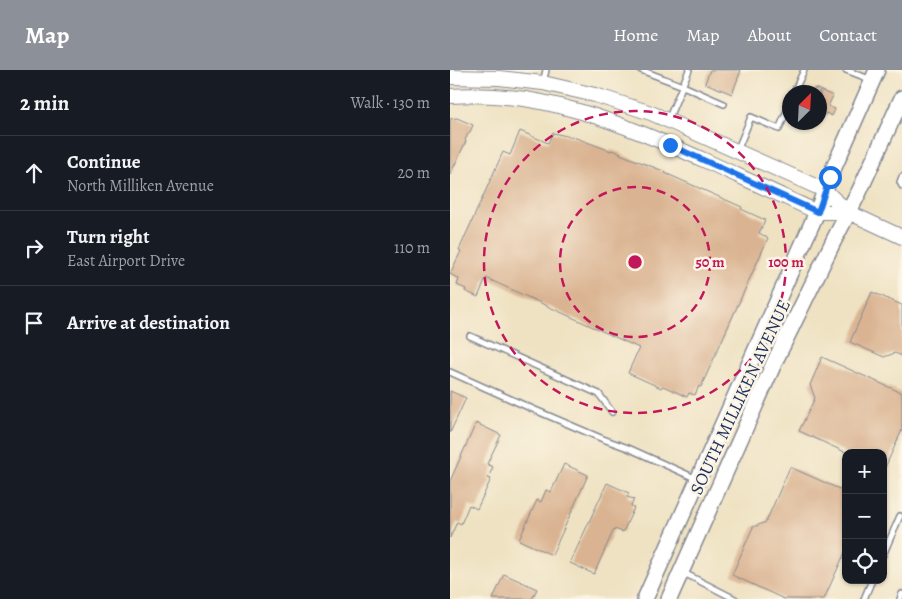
<!DOCTYPE html>
<html lang="en">
<head>
<meta charset="utf-8">
<style>
	:root { --surface:#171b24; --page:#20242c; --text:#f1f3f6; --muted:#9ea1a6; --line:#363941; --accent:#8c9099 }
	body { margin:0; font-family:Alegreya,serif; background:var(--page); color:var(--text) }
	.controls { position:absolute; right:15px; bottom:15px; display:grid; overflow:hidden; border-radius:10px; box-shadow:0 1px 4px #0004 }
	.controls button { width:45px; height:45px; display:grid; place-items:center; padding:0; border:0; border-bottom:1px solid var(--line); background:var(--surface); color:var(--text); font:25px sans-serif }
	.compass { position:absolute; left:332px; top:15px; width:45px; height:45px; border-radius:50%; background:var(--surface); box-shadow:0 1px 4px #0004; rotate:24deg }
	.stop { position:absolute; width:15px; height:15px; margin:-11px; border:4px solid #1a73e8; border-radius:50%; background:#fff }
	.stop.end { background:#1a73e8; border-color:#fff; box-shadow:0 1px 5px #0008 }
	.list { margin:0; padding:0; list-style:none }
	h2 { display:flex; justify-content:space-between; align-items:center; height:65px; margin:0; padding:0 20px; font-size:21px }
	h2 small { font-size:16px; font-weight:400; color:var(--muted) }
	.list li { display:grid; grid-template-columns:32px 1fr auto; gap:15px; align-items:center; box-sizing:border-box; height:75px; padding:0 20px; border-top:1px solid var(--line) }
	.list b { display:block; font-size:19px; white-space:nowrap }
	.list p { margin:0; font-size:16px; white-space:nowrap; color:var(--muted) }
	.list em { font-size:16px; font-style:normal; color:var(--muted) }
	.icon { flex:none; width:28px; height:28px; fill:none; stroke:currentColor; stroke-width:2; stroke-linecap:round; stroke-linejoin:round }
	.map { position:relative; flex:none; width:452px; height:529px; overflow:hidden }
	header { display:flex; align-items:center; gap:30px; box-sizing:border-box; height:70px; padding:0 25px; background:var(--accent); color:#fff }
	header strong { font-size:24px }
	nav { display:flex; gap:28px; margin-inline-start:auto; font-size:18px }
	main { display:flex }
	aside { flex:1; background:var(--surface) }
	.map>svg:first-child { display:block }
	.building { fill:#dab492 }
	.lines { fill:none; stroke-linecap:round; stroke-linejoin:round }
	.service-casing { stroke:#858890; stroke-width:8 }
	.secondary-casing { stroke:#858890; stroke-width:16 }
	.primary-casing { stroke:#858890; stroke-width:18 }
	.service { stroke:#fff; stroke-width:5 }
	.secondary { stroke:#fff; stroke-width:14 }
	.primary { stroke:#fff; stroke-width:15 }
	.route { stroke:#1a73e8; stroke-width:6 }
	.ring { fill:none; stroke:#c2185b; stroke-width:2.5; stroke-dasharray:9 6 }
	.labels { text-anchor:middle; stroke-width:5; stroke-linejoin:round; paint-order:stroke }
	.street-label { font-size:18px; fill:#1b2f5e; stroke:#fcf5e5 }
	.centre { fill:#c2185b; stroke:#fcf5e5; stroke-width:2.5 }
	.ring-label { font-size:15px; text-anchor:middle; font-weight:bold; fill:#c2185b; stroke:#fcf5e5; stroke-width:5; stroke-linejoin:round; paint-order:stroke }
</style>
</head>
<body>
<header>
<strong>Map</strong>
<nav><a>Home</a><a>Map</a><a>About</a><a>Contact</a></nav>
</header>
<main>
<aside>
<h2>2 min<small>Walk · 130 m</small></h2>
<ul class="list">
<li><svg class="icon" aria-label="ahead" viewBox="0 0 24 24"><path d="M12 20V5M6 11l6-6 6 6"/></svg><div><b>Continue</b><p>North Milliken Avenue</p></div><em>20 m</em></li>
<li><svg class="icon" aria-label="right" viewBox="0 0 24 24"><path d="M7 20v-9h11M14 6l5 5-5 5"/></svg><div><b>Turn right</b><p>East Airport Drive</p></div><em>110 m</em></li>
<li><svg class="icon" aria-label="arrive" viewBox="0 0 24 24"><path d="M6 21V4h12l-3 4 3 4H6"/></svg><div><b>Arrive at destination</b></div></li>
</ul>
</aside>
<div class="map">
<svg width="452" height="529" viewBox="0 0 452 529">
	<rect width="100%" height="100%" fill="#fcf5e5"/>
	<filter id="ink" filterUnits="userSpaceOnUse"><feTurbulence type="fractalNoise" baseFrequency=".02" numOctaves="2"/><feDisplacementMap in="SourceGraphic" scale="10" xChannelSelector="R" yChannelSelector="G"/><feConvolveMatrix kernelMatrix="1 2 1 2 8 2 1 2 1" color-interpolation-filters="sRGB"/></filter>
	<filter id="wash" filterUnits="userSpaceOnUse"><feTurbulence type="fractalNoise" baseFrequency=".0096" numOctaves="4" result="noise"/><feDisplacementMap in="SourceGraphic" scale="20" xChannelSelector="R" yChannelSelector="G"/><feGaussianBlur stdDeviation="1.12" result="paint"/><feColorMatrix in="noise" values="0 0 0 0 0 0 0 0 0 0 0 0 0 0 0 0 0 1.4 0 .05"/><feComposite in="paint" operator="in"/></filter>
	<g filter="url(#wash)">
		<rect width="100%" height="100%" fill="#efe2c2"/>
		<g id="blocks">
			<path class="building" d="M 260,0 L 291,0 L 282,24 L 255,13 Z
				M 365,18 L 383,26 L 378,36 L 385,39 L 382,46 L 376,43 L 372,50 L 370,51 L 370,22 L 363,22 Z
				M 7,48 L 23,55 L 20,62 L 19,62 L 15,70 L 16,71 L 0,105 L 0,49 Z
				M 70,61 L 98,73 L 103,63 L 126,68 L 161,81 L 161,80 L 171,83 L 170,84 L 216,102 L 215,103 L 292,137 L 291,139 L 315,150 L 309,163 L 318,168 L 251,317 L 249,316 L 245,325 L 239,323 L 237,327 L 213,316 L 211,318 L 178,303 L 189,278 L 36,208 L 28,227 L 15,221 L 16,219 L 7,215 L 9,209 L 0,204 L 11,181 L 9,180 L 53,82 L 60,85 Z
				M 422,222 L 452,235 L 452,286 L 445,283 L 434,287 L 400,272 Z
				M 372,287 L 452,323 L 452,360 L 433,402 L 433,383 L 397,383 L 349,361 L 365,328 L 360,315 Z
				M 0,321 L 16,328 L 0,363 Z
				M 26,353 L 51,365 L 37,394 L 43,397 L 38,408 L 41,409 L 27,439 L 19,435 L 11,454 L 7,452 L 0,468 L 0,411 Z
				M 114,394 L 138,405 L 102,485 L 69,470 L 87,430 L 91,432 L 96,420 L 101,422 Z
				M 340,397 L 396,422 L 396,480 L 374,529 L 334,529 L 282,505 L 303,457 L 316,452 Z
				M 157,413 L 179,423 L 177,427 L 184,429 L 181,436 L 184,438 L 173,462 L 164,459 L 144,504 L 120,493 Z
				M 54,504 L 87,519 L 82,529 L 43,529 Z"/>
		</g>
	</g>
	<g filter="url(#ink)">
		<use href="#blocks" fill-opacity="0" stroke="#858890" stroke-width="1"/>
		<g class="lines">
			<defs>
				<path id="service" d="M 191,0 L 233,16 L 274,34
					M 396,0 L 422,10
					M 93,13 L 96,0
					M 344,22 L 354,0
					M 218,50 L 239,0
					M 287,81 L 301,47 L 329,59 L 340,34
					M 452,107 L 450,112 L 452,116
					M 20,266 L 149,324 L 162,342
					M 0,302 L 85,340 L 153,369 L 178,378 L 247,409
					M 433,485 L 450,446
					M 232,502 L 285,529
					M 414,529 L 422,510
					M 450,529 L 452,524"/>
				<path id="secondary" d="M 0,7 L 49,8 L 93,13 L 145,25 L 201,43 L 374,120 L 398,142 L 452,167
					M 0,26 C 93,19 173,54 256,91 C 293,108 331,125 367,142 L 398,142"/>
				<path id="primary" d="M 195,529 L 367,142 L 381,104 L 427,0
					M 219,529 L 325,291 L 384,170 L 409,122 L 452,28"/>
			</defs>
			<use href="#service" class="service-casing"/>
			<use href="#secondary" class="secondary-casing"/>
			<use href="#primary" class="primary-casing"/>
			<use href="#service" class="service"/>
			<use href="#secondary" class="secondary"/>
			<use href="#primary" class="primary"/>
		</g>
	</g>
	<g class="lines" filter="url(#ink)">
		<path class="route" d="M 220,75 L 368,142 L 380,107"/>
	</g>
	<g class="ring">
		<circle cx="185" cy="192" r="75"/>
		<circle cx="185" cy="192" r="151"/>
	</g>
	<g class="labels">
		<g class="street-label">
			<text transform="translate(290 327) rotate(-65)" y="6">SOUTH MILLIKEN AVENUE</text>
		</g>
	</g>
	<circle cx="185" cy="192" r="8" class="centre"/>
	<g class="ring-label">
		<text x="260" y="197">50 m</text>
		<text x="336" y="197">100 m</text>
	</g>
</svg>
<div class="controls">
<button>+</button>
<button>−</button>
<button><svg class="icon" aria-label="locate" viewBox="0 0 24 24"><circle cx="12" cy="12" r="6"/><path d="M12 2v4M12 18v4M2 12h4M18 12h4"/></svg></button>
</div>
<svg class="compass" viewBox="-18 -18 36 36"><path d="M0-13l5 13h-10z" fill="#e53935"/><path d="M0 13l5-13h-10z" fill="#9ea1a6"/></svg>
<div class="stop" style="left:380px;top:107px"></div>
<div class="stop end" style="left:220px;top:75px"></div>
</div>
</main>
</body>
</html>
